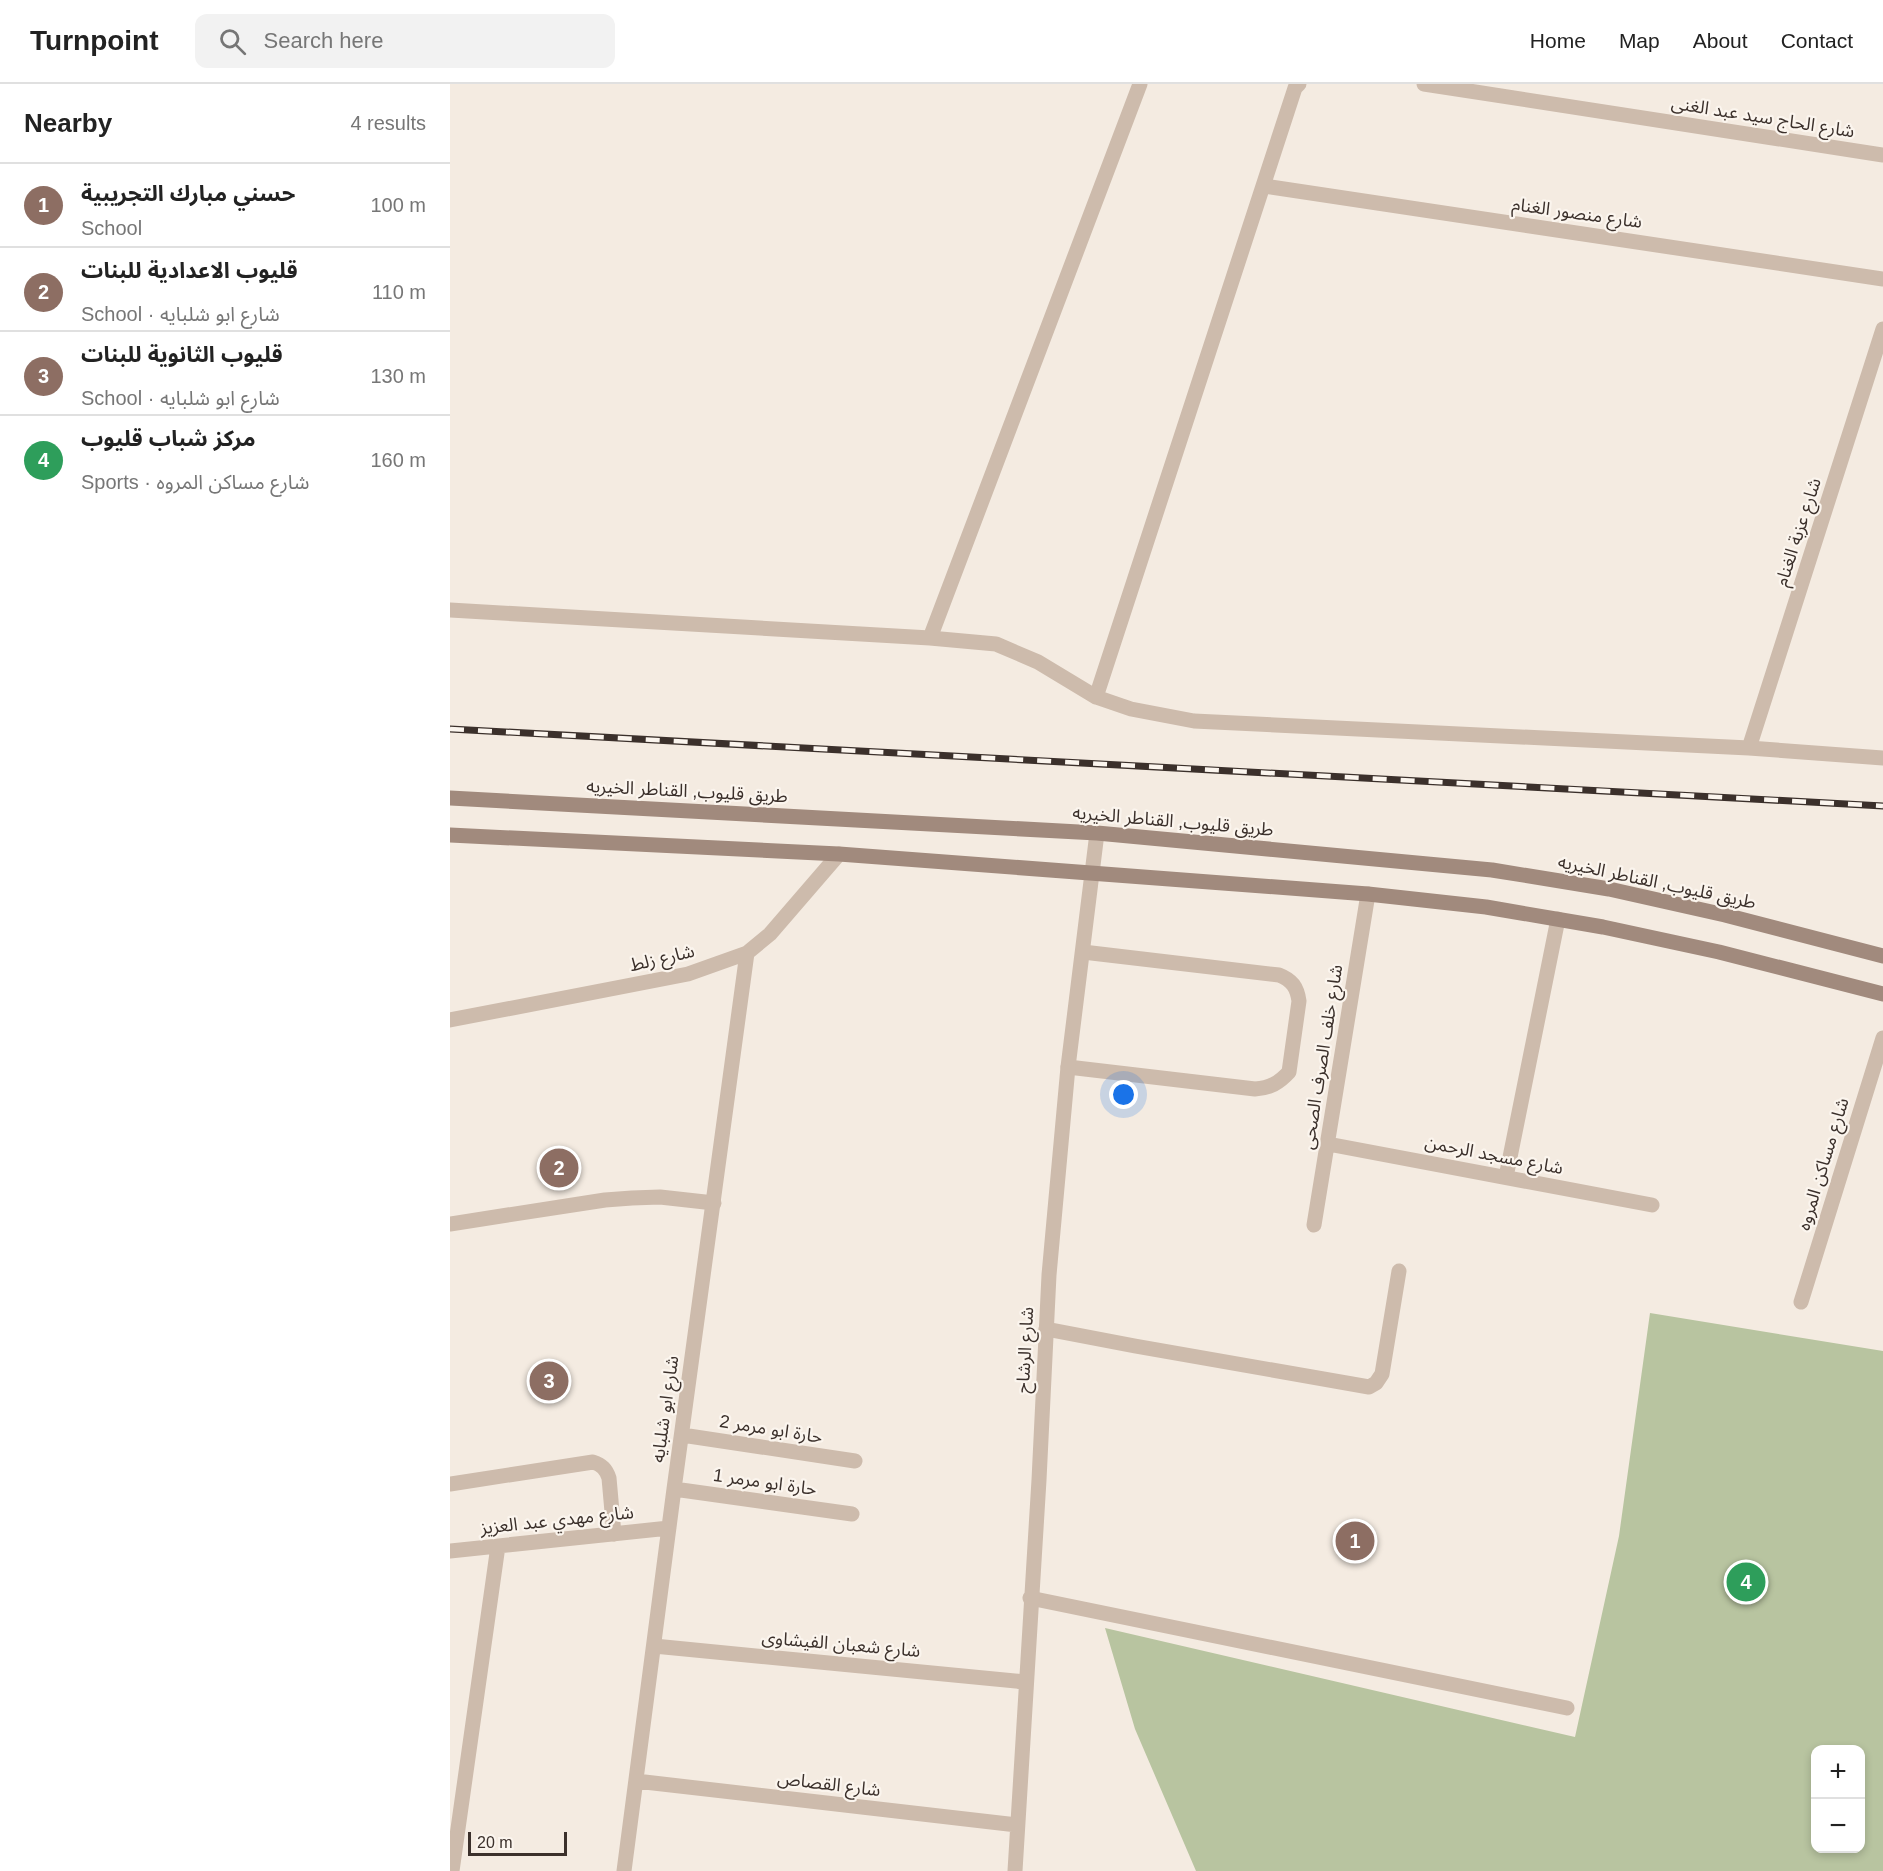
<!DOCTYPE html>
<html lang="en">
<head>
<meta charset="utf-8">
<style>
	:root { --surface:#fff; --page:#f2f2f2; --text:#222; --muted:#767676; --line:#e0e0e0; --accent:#0b8043 }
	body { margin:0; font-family:Helvetica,"Noto Sans Arabic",sans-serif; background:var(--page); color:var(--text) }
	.controls { position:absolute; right:18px; bottom:18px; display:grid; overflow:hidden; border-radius:12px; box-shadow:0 3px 9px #0003 }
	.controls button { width:54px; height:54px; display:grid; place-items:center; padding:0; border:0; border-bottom:2px solid var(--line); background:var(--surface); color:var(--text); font:30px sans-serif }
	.scale { position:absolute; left:18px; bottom:15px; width:99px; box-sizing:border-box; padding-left:6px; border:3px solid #3b302b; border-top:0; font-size:16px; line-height:21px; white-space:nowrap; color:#3b302b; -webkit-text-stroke:4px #fbf5ee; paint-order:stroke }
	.you { position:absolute; left:674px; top:1011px; width:21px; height:21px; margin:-15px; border:4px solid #fff; border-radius:50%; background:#1a73e8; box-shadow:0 0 0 9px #1a73e833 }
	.badge { display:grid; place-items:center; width:39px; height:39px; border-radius:50%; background:var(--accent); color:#fff; font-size:20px; font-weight:700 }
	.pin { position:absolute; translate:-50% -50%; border:3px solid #fff; box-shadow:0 2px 6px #0006 }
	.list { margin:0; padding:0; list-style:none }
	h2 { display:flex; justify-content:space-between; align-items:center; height:78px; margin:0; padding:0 24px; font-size:26px }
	h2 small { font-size:20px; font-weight:400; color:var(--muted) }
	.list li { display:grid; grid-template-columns:39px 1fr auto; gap:18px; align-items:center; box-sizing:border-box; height:84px; padding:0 24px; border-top:2px solid var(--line) }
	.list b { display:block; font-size:22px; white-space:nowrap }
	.list p { margin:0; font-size:20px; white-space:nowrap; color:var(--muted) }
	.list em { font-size:20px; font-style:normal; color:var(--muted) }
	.icon { flex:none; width:33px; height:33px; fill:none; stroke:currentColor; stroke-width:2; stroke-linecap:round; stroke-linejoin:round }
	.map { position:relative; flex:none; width:1433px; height:1787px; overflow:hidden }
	header { display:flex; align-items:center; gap:36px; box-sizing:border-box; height:84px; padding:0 30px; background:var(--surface); border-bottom:2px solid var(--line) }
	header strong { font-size:28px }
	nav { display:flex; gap:33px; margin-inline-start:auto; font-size:21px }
	.search { width:420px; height:54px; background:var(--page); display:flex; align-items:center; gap:15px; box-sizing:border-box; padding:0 21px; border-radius:12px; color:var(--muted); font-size:22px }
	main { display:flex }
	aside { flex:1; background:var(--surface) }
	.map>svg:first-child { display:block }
	.green { fill:#b8c4a0; fill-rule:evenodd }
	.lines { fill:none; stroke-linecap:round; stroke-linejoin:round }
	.lane { stroke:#cdbbac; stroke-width:15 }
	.street { stroke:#cdbbac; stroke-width:15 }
	.secondary { stroke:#a18a7d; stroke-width:15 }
	.rail-casing { stroke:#3b302b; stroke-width:7 }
	.rail { stroke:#fbf5ee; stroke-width:4.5; stroke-dasharray:14; stroke-linecap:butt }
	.labels { text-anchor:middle; stroke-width:4.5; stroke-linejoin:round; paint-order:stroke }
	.street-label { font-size:18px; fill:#3b302b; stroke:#fbf5ee }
</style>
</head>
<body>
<header>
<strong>Turnpoint</strong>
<div class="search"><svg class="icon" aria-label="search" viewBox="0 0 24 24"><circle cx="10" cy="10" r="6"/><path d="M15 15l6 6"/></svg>Search here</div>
<nav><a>Home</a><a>Map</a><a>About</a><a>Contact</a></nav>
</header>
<main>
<aside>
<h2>Nearby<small>4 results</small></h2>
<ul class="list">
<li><span class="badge" style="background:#8d6e63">1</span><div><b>حسني مبارك التجريبية</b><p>School</p></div><em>100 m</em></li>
<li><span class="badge" style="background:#8d6e63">2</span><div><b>قليوب الاعدادية للبنات</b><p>School · شارع ابو شلبايه</p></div><em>110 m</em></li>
<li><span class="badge" style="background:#8d6e63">3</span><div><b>قليوب الثانوية للبنات</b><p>School · شارع ابو شلبايه</p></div><em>130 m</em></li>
<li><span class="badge" style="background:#2e9e5b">4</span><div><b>مركز شباب قليوب</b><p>Sports · شارع مساكن المروه</p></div><em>160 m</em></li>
</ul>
</aside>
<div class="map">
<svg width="1433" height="1787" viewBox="0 0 1433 1787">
	<rect width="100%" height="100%" fill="#f4ebe1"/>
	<path class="green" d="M 1200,1229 L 1433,1267 L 1433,1787 L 746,1787 L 685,1645 L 655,1544 L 1125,1653 L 1169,1452 ZM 1366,1666 L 1410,1666 L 1410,1764 L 1366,1764 Z"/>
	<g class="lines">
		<path class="lane" d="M 618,983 L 805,1005 C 820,1004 829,999 839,988 L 849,917 C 847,903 842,896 829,891 L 633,868
			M 0,1140 L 155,1116 L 182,1114 L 210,1113 L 264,1119
			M 596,1245 L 685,1262 L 919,1303 L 926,1299 L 932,1290 L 949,1187
			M 0,1400 L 143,1378 C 152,1381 156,1385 159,1394 L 164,1450
			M 580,1514 L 1117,1624"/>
		<path class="street" d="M 974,0 L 1433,71
			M 814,102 L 1433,195
			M 0,526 L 480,554 L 546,560 L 588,578 L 646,613 L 681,625 L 744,637 L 1299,664 L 1433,674
			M 480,554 L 690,0
			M 646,613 L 845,4 L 849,0
			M 1299,664 L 1433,245
			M 0,936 L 238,890 L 297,869 L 320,850 L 389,770
			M 878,1060 L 1202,1121
			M 1056,1093 L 1108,835
			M 864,1141 L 918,810
			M 1351,1218 L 1433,954
			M 232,1351 L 405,1377
			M 224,1405 L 402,1430
			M 0,1467 L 219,1444
			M 204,1562 L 575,1598
			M 186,1697 L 567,1741
			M 2,1787 L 48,1462
			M 174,1787 L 224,1405 L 297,869
			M 565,1787 L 589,1396 L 599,1191 L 618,983 L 647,749"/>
		<path class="secondary" d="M 0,714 L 647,749 L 1042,786 L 1159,805 L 1275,831 L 1433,872
			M 0,751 L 389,770 L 918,810 L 1036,823 L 1153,843 L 1269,868 L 1433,910"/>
		<defs>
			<path id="rail" d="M 0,645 L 1433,722"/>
		</defs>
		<use href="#rail" class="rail-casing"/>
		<use href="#rail" class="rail"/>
	</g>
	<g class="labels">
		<g class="street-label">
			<text transform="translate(1313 33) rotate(9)" y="6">شارع الحاج سيد عبد الغنى</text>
			<text transform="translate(1127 129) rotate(8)" y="6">شارع منصور الغنام</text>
			<text transform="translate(1348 448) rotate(-72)" y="6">شارع عزبة الغنام</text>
			<text transform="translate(237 707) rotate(3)" y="6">طريق قليوب, القناطر الخيريه</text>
			<text transform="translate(723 737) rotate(5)" y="6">طريق قليوب, القناطر الخيريه</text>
			<text transform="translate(1207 798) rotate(12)" y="6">طريق قليوب, القناطر الخيريه</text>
			<text transform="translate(212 874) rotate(-13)" y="6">شارع زلط</text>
			<text transform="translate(872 973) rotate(-81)" y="6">شارع خلف الصرف الصحى</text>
			<text transform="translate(1044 1071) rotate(11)" y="6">شارع مسجد الرحمن</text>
			<text transform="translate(1373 1080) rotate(-73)" y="6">شارع مساكن المروه</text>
			<text transform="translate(575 1266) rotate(-87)" y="6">شارع الرشاح</text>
			<text transform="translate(215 1325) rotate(-82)" y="6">شارع ابو شلبايه</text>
			<text transform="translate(321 1345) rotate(9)" y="6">حارة ابو مرمر 2</text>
			<text transform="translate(315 1398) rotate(8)" y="6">حارة ابو مرمر 1</text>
			<text transform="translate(107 1436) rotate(-6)" y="6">شارع مهدي عبد العزيز</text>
			<text transform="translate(391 1560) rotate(5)" y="6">شارع شعبان الفيشاوى</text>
			<text transform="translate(379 1700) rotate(7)" y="6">شارع القصاص</text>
		</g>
	</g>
</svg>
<div class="controls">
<button>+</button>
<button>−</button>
</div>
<div class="scale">20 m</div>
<div class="you"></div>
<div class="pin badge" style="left:905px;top:1457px;background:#8d6e63">1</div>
<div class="pin badge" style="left:109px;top:1084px;background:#8d6e63">2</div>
<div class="pin badge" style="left:99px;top:1297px;background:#8d6e63">3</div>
<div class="pin badge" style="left:1296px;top:1498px;background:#2e9e5b">4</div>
</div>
</main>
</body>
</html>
